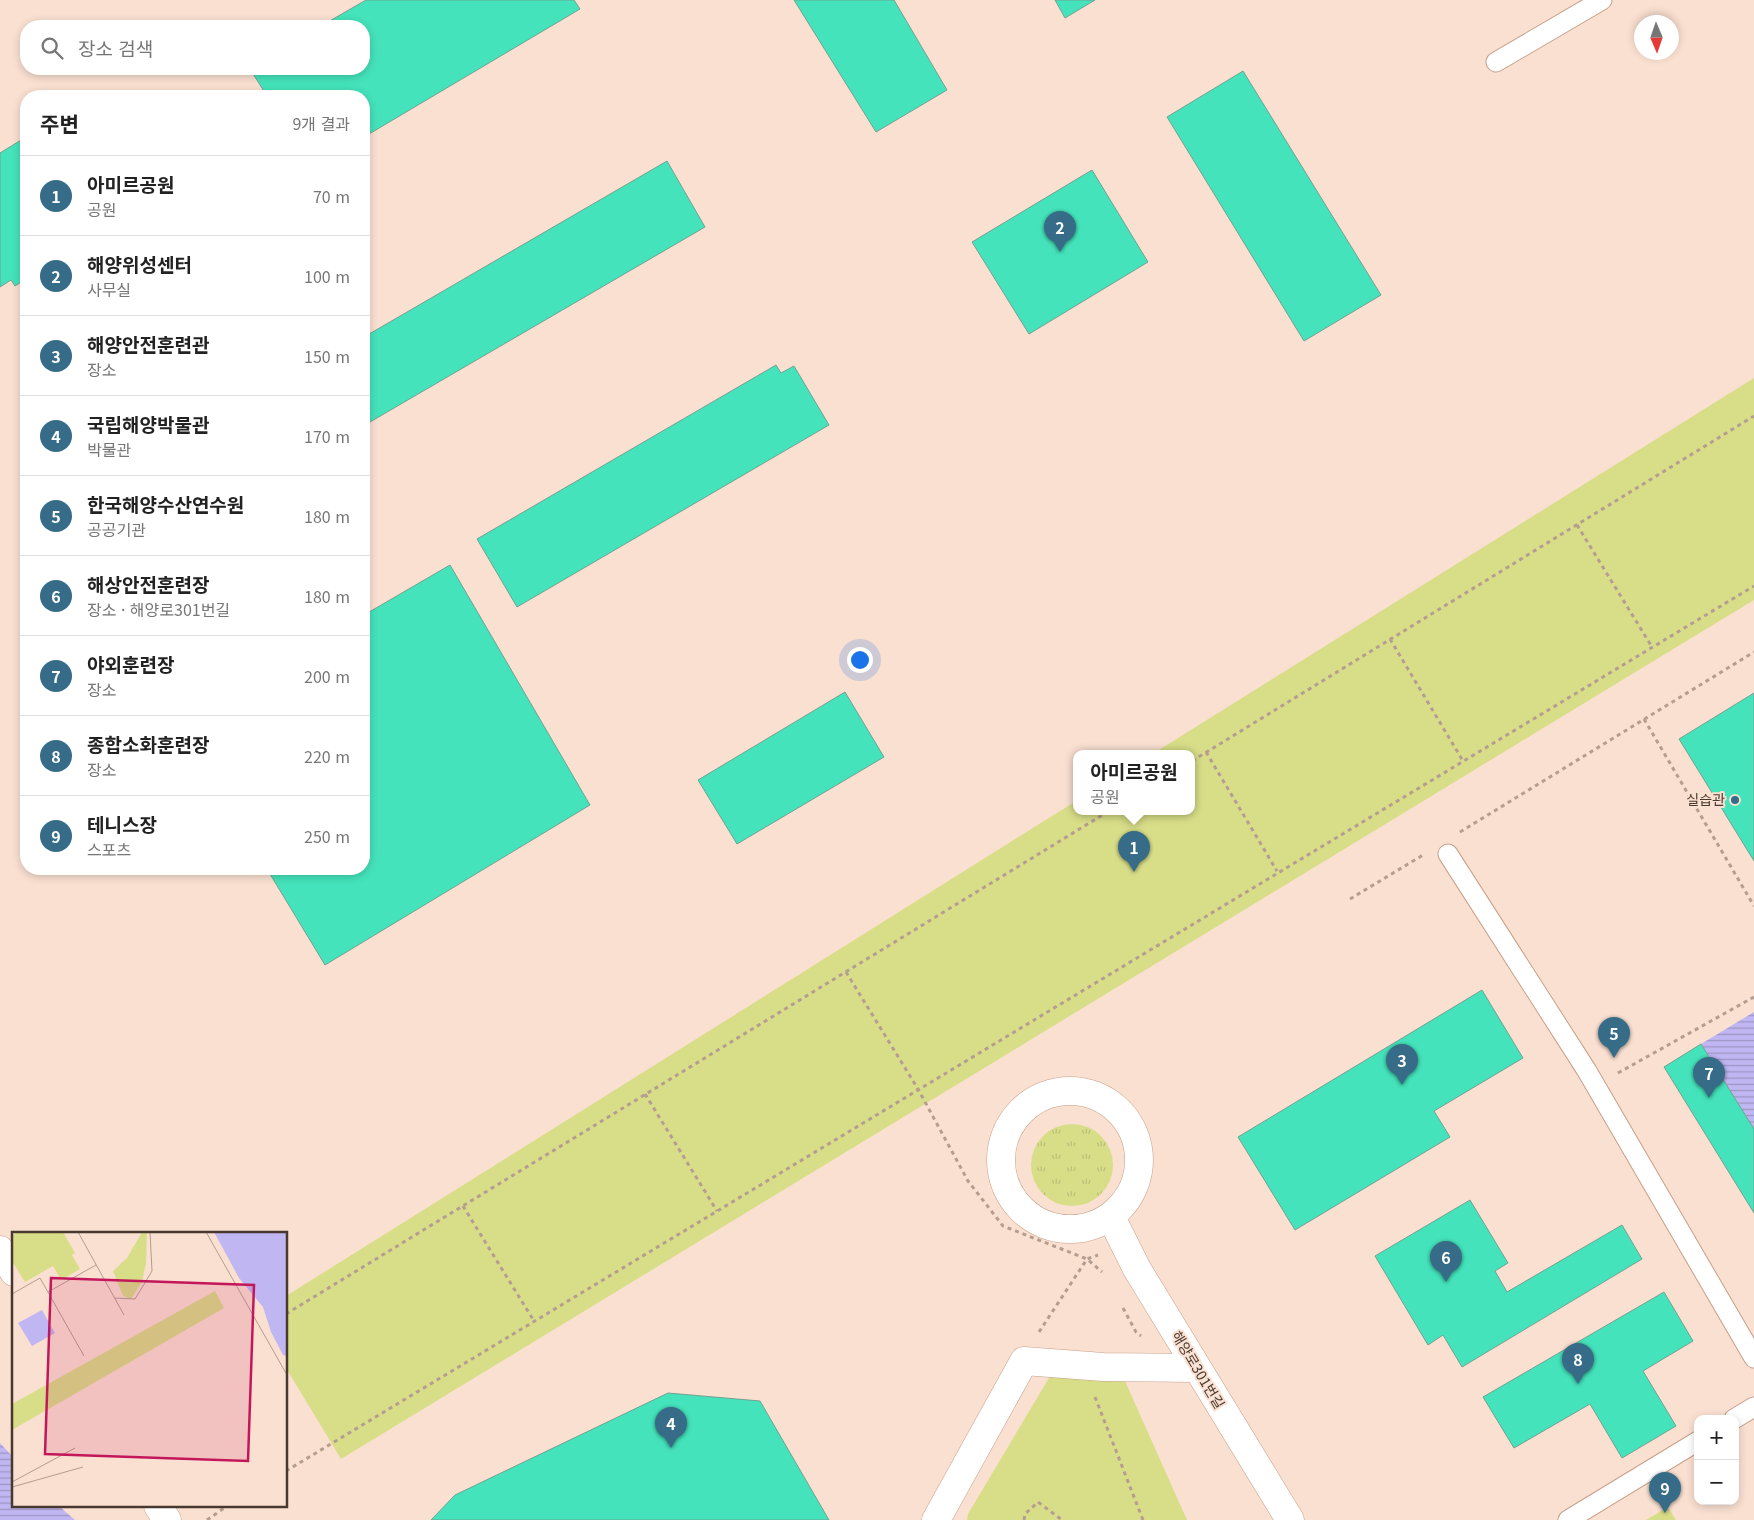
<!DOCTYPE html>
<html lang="ko">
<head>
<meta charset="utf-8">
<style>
	:root { --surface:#fff; --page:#f6f6f6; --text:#222; --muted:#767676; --line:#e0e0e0; --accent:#366c87 }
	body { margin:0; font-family:Georgia,"Noto Sans KR",serif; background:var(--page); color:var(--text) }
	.controls { position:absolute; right:15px; bottom:15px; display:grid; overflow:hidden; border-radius:10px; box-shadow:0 2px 8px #0003 }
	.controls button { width:45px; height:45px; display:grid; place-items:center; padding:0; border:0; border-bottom:1px solid var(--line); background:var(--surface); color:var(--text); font:25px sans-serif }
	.compass { position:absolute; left:1634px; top:15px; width:45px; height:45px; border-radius:50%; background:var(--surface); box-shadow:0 2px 8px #0003; rotate:178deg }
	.you { position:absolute; left:859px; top:659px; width:18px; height:18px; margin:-12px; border:4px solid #fff; border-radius:50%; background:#1a73e8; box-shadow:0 0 0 8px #1a73e833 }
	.badge { display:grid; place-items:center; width:32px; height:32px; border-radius:50%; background:var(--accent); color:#fff; font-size:16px; font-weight:700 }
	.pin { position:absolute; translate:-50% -41px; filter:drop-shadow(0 1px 2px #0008) }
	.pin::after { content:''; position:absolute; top:26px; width:18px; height:15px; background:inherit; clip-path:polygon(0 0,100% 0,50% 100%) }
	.popup { position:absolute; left:1073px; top:750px; width:122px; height:65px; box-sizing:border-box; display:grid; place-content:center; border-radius:10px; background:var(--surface); filter:drop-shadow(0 1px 4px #0005); font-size:16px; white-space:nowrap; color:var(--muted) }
	.popup b { font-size:19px; color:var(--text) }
	.popup::after { content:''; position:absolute; left:50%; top:100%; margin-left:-10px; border:10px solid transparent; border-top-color:var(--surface) }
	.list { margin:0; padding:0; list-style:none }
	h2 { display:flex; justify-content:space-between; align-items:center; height:65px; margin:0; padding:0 20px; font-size:21px }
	h2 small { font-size:16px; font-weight:400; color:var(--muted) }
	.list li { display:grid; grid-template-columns:32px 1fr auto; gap:15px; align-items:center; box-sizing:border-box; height:80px; padding:0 20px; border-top:1px solid var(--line) }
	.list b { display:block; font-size:19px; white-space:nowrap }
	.list p { margin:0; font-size:16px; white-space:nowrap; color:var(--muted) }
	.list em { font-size:16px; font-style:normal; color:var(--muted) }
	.icon { flex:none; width:28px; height:28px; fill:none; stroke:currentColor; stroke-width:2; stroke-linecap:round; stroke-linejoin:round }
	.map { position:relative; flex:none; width:1754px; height:1520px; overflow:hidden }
	.search { position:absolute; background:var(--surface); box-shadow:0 2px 8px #0003; left:20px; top:20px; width:350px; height:55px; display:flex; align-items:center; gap:12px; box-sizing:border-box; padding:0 18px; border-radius:20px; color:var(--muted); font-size:19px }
	.panel { position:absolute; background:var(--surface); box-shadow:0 2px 8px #0003; left:20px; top:90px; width:350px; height:785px; border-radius:20px }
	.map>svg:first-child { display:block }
	.grass { fill:url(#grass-tufts) }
	.park { fill:#d8de88 }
	.water { fill:url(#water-rules) }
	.building { fill:#44e3bb; stroke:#71a292 }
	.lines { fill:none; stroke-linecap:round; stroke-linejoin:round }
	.lane-casing { stroke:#c79f88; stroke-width:21 }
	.street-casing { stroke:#c79f88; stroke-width:29 }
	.path { stroke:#b49e91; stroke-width:3; stroke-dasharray:4 4; stroke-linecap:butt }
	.lane { stroke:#fff; stroke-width:19 }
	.street { stroke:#fff; stroke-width:28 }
	.poi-dot { fill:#366c87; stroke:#fae0d1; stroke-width:2 }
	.labels { text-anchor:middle; stroke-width:4; stroke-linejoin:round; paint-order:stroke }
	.poi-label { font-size:14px; fill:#48382e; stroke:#fae0d1; text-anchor:end }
	.street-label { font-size:14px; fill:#48382e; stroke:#fae0d1 }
	.inset-road { fill:none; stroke:#b39d90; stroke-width:1 }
	.view { fill:#c2185b; fill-opacity:0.15; stroke:#c2185b; stroke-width:2.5 }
	.inset-edge { fill:none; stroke:#48382e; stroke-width:2.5 }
</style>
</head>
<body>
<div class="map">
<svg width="1754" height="1520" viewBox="0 0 1754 1520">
	<defs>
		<pattern id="grass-tufts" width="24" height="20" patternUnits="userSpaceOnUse" patternTransform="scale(1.25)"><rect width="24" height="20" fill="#d8de88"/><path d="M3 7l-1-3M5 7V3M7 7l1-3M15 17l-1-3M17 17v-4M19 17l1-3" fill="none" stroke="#bbbf76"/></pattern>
		<pattern id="water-rules" width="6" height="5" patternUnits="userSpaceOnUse" patternTransform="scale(1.25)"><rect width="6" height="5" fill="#c0b6f2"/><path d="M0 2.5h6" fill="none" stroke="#9e95c4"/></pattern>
	</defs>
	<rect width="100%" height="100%" fill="#fae0d1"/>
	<path class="grass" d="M1031 1165a41 41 0 1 1 82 0a41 41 0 1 1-82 0Z"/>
	<path class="park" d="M 1754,378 L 1754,600 L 341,1459 L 286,1368 L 286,1296 L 1076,801 L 1076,811 L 1192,811 L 1192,753 L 1154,753 Z
		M 1059,1361 L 1125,1381 L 1187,1520 L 967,1520 L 968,1514 Z
		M 1668,1507 L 1676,1520 L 1646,1520 Z"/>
	<path class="water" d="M 1754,1012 L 1754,1129 L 1701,1044 Z
		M 0,1443 L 14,1458 L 14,1506 L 59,1506 L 75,1520 L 0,1520 Z"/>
	<path class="building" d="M 366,0 L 574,0 L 580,9 L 364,137 L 364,96 L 267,96 L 250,69 L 364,69 L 364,26 L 321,26 Z
		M 794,0 L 894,0 L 947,90 L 876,132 Z
		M 1055,0 L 1095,0 L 1065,18 Z
		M 1243,71 L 1381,295 L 1304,341 L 1167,117 Z
		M 26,137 L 26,279 L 15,286 L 11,280 L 0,287 L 0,153 Z
		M 667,161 L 705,227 L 370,422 L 364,412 L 364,337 Z
		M 1092,170 L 1148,262 L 1029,334 L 972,242 Z
		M 776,365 L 781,373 L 794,366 L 829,425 L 517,607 L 477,539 Z
		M 450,565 L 590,805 L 325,965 L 267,869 L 364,869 L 364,615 Z
		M 845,692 L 884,757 L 737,844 L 698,780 Z
		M 1754,693 L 1754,861 L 1679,739 Z
		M 1482,990 L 1523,1058 L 1434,1111 L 1450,1137 L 1295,1230 L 1238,1137 Z
		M 1701,1044 L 1754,1129 L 1754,1213 L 1664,1067 Z
		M 1470,1200 L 1508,1263 L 1495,1271 L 1507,1292 L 1622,1225 L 1642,1259 L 1462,1367 L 1443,1335 L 1428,1345 L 1375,1256 Z
		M 1664,1292 L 1693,1341 L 1643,1371 L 1676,1426 L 1622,1458 L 1590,1404 L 1514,1448 L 1483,1397 Z
		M 668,1393 L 760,1401 L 829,1520 L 431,1520 L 455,1495 Z"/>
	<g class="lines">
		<defs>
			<path id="lane" d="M 1496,62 L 1602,0
				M 1448,854 L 1587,1071 L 1754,1358
				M 1734,1419 L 1754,1407
				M 1568,1520 L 1698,1441"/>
			<path id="street" d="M1001 1160a69 69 0 1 1 138 0a69 69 0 1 1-138 0Z
				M 1111,1217 L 1137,1269 L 1290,1520
				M 0,1250 L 14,1272
				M 158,1506 L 167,1520
				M 936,1520 L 1024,1361 L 1103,1367 L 1197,1368"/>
		</defs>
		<use href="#lane" class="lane-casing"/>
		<use href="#street" class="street-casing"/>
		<path class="path" d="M 1577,525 L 1652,647
			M 1390,639 L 1463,761
			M 1644,719 L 1754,906
			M 1206,752 L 1277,871
			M 1192,761 L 1754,416
			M 1460,832 L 1754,652
			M 1350,899 L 1423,855
			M 846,972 L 918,1089 L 968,1181 L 1003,1226 L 1087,1259 L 1102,1272
			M 1618,1073 L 1754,997
			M 645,1094 L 717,1211
			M 463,1206 L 534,1321
			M 1123,1308 L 1136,1332 L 1141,1336
			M 286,1314 L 1109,811
			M 1039,1332 L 1087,1259 L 1098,1255
			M 1095,1397 L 1143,1520
			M 286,1471 L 1754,586
			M 207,1520 L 227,1506
			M 1024,1520 L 1025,1514 L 1038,1502 L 1062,1520"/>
		<use href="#lane" class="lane"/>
		<use href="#street" class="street"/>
	</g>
	<circle class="poi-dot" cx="1735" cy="800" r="5"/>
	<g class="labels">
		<g class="poi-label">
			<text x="1725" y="805">실습관</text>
		</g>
		<g class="street-label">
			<text transform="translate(1198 1370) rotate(59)" y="5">해양로301번길</text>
		</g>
	</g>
	<g transform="translate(12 1232)">
		<rect width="275" height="275" fill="#fae0d1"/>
		<path d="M 6,0 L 51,0 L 63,21 L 60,23 L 68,37 L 49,48 L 41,34 L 13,50 L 0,29 L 0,4 ZM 130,0 L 135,0 L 134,31 L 130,50 L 119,67 L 111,64 L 101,39 L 115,26 ZM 203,59 L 212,76 L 0,198 L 0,172 Z" fill="#d8de88"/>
		<path d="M 202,0 L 275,0 L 275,124 L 271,123 L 259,100 L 251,75 L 227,46 ZM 30,78 L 43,101 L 20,114 L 6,91 Z" fill="#c0b6f2"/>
		<path class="inset-road" d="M 66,0 L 112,83M 194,0 L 275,143M 36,60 L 84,33M 0,62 L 28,46 L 72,124M 103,66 L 123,67 L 140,39 L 138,0M 0,250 L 63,216M 0,255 L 71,235"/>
		<path class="view" d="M 39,46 L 242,53 L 236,229 L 33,222 Z"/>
		<rect width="275" height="275" class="inset-edge"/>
	</g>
</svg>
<div class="controls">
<button>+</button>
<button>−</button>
</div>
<svg class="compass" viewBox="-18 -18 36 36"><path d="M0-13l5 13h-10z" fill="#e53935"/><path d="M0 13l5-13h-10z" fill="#767676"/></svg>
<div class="you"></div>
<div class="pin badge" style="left:1134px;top:872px">1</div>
<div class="popup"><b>아미르공원</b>공원</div>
<div class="pin badge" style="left:1060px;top:252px">2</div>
<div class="pin badge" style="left:1402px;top:1085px">3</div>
<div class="pin badge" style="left:671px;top:1448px">4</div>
<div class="pin badge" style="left:1614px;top:1058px">5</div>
<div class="pin badge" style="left:1446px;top:1282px">6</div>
<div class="pin badge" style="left:1709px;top:1098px">7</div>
<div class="pin badge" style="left:1578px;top:1384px">8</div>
<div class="pin badge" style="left:1665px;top:1513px">9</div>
<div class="search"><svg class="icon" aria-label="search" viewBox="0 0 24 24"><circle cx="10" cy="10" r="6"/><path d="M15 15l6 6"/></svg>장소 검색</div>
<section class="panel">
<h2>주변<small>9개 결과</small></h2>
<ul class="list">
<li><span class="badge">1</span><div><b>아미르공원</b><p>공원</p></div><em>70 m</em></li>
<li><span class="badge">2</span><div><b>해양위성센터</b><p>사무실</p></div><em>100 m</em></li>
<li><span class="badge">3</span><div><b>해양안전훈련관</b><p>장소</p></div><em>150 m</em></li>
<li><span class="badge">4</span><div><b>국립해양박물관</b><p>박물관</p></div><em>170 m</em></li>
<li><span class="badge">5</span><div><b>한국해양수산연수원</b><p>공공기관</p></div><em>180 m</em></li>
<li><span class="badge">6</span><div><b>해상안전훈련장</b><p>장소 · 해양로301번길</p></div><em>180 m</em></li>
<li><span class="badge">7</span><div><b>야외훈련장</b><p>장소</p></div><em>200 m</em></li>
<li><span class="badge">8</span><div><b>종합소화훈련장</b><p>장소</p></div><em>220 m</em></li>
<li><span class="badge">9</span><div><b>테니스장</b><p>스포츠</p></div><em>250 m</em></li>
</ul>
</section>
</div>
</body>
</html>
